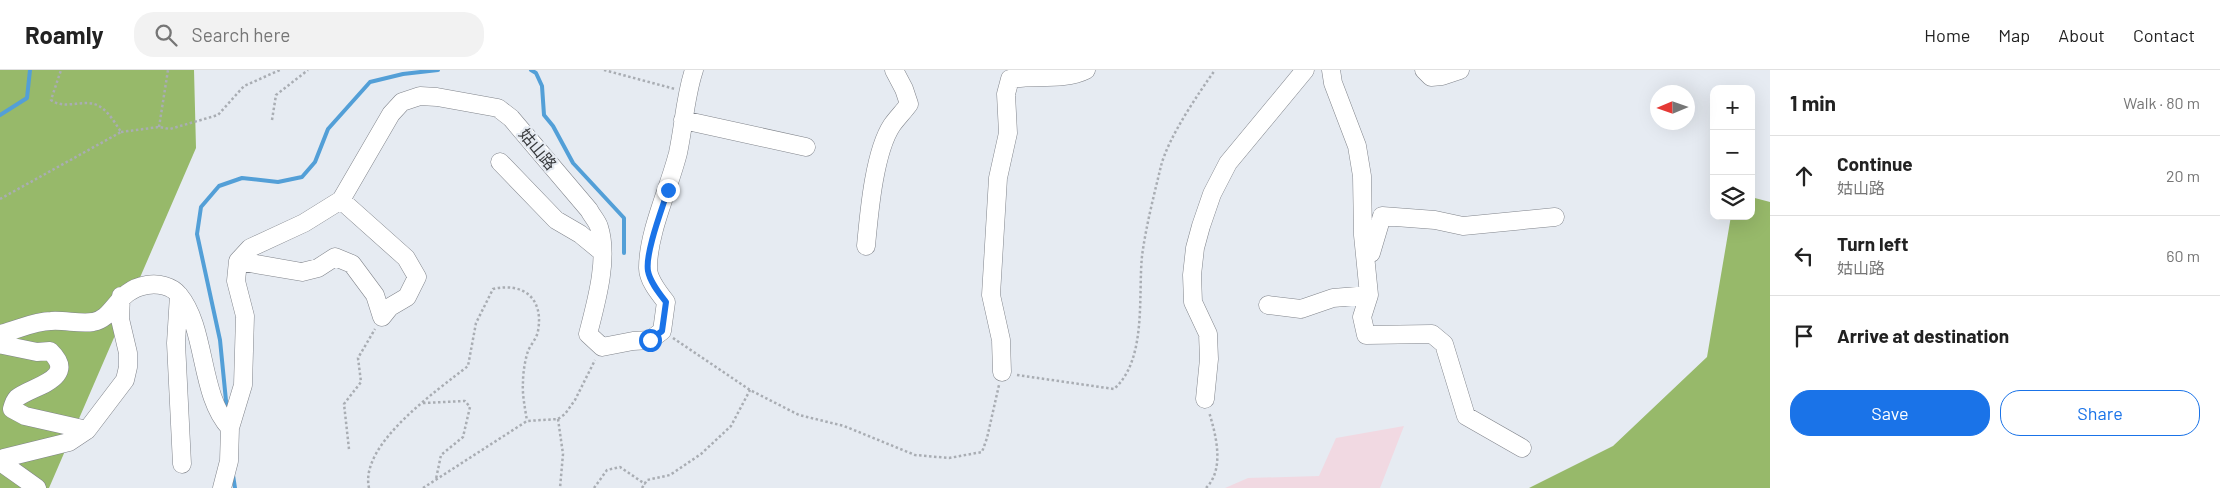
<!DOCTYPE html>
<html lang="en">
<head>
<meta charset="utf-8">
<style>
	:root { --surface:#fff; --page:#f2f2f2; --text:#222; --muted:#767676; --line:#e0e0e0; --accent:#1a73e8 }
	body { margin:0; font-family:Barlow,"Noto Sans TC",sans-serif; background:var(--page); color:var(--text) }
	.controls { position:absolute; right:15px; top:15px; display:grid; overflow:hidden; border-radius:10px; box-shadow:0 5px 20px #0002 }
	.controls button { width:45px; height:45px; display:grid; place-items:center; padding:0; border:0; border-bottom:1px solid var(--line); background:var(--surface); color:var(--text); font:25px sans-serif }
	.compass { position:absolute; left:1650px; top:15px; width:45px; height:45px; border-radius:50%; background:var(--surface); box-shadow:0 5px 20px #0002; rotate:268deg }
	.stop { position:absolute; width:15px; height:15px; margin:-11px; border:4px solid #1a73e8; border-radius:50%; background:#fff }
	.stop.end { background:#1a73e8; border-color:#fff; box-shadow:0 1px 5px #0008 }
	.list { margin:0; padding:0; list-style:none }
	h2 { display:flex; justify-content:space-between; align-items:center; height:65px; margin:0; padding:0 20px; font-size:21px }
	h2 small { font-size:16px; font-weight:400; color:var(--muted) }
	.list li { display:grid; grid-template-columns:32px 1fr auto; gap:15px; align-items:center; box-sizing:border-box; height:80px; padding:0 20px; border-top:1px solid var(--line) }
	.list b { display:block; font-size:19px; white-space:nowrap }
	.list p { margin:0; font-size:16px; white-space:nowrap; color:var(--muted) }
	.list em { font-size:16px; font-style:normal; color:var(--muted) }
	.actions { display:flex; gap:10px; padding:15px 20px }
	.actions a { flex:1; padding:11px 0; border:1px solid var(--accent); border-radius:20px; text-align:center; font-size:18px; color:var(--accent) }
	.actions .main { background:var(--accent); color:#fff }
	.icon { flex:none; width:28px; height:28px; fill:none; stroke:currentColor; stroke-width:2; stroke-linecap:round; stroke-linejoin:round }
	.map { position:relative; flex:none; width:1770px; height:418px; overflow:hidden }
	header { display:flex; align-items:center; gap:30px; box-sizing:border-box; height:70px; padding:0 25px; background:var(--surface); border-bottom:1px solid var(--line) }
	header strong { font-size:24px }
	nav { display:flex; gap:28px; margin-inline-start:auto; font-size:18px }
	.search { width:350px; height:45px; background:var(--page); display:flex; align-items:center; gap:12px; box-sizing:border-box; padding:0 18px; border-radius:20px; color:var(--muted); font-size:19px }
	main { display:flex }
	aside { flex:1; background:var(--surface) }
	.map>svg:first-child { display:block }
	.industrial { fill:#f1d9e2 }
	.forest { fill:#97b96a }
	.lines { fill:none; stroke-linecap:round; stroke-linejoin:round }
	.stream { stroke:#539fd7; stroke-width:4 }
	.minor-casing { stroke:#80848b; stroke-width:19 }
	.path { stroke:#a9adb3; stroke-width:2.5; stroke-dasharray:2.5 2.5; stroke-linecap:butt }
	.minor { stroke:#fff; stroke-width:18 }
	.route { stroke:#1a73e8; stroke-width:6 }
	.labels { text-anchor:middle; stroke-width:4.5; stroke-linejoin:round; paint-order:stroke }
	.street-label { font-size:16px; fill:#383a3d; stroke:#e6ebf2 }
</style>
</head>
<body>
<header>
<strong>Roamly</strong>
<div class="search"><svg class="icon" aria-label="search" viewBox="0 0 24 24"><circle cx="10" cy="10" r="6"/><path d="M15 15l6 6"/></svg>Search here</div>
<nav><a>Home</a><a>Map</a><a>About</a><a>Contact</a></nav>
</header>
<main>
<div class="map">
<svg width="1770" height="418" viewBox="0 0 1770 418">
	<rect width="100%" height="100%" fill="#e6ebf2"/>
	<path class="industrial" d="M 1404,356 L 1380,418 L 1225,418 L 1248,408 L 1319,406 L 1336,368 Z"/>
	<path class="forest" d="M 0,0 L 194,0 L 196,78 L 49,418 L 0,418 Z
		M 1751,127 L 1770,132 L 1770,418 L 1529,418 L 1613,376 L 1707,287 L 1731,146 L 1751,146 Z"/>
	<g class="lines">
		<path class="stream" d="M 531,0 L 536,3 L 542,16 L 544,45 L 553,56 L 573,93 L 624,148 L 624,183
			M 0,45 L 27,28 L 30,0
			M 227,341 L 220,270 L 197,164 L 201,137 L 219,116 L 242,108 L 278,112 L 302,107 L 315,92 L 328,59 L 370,12 L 403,4 L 438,0
			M 233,405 L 235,418"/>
		<defs>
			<path id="minor" d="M 1331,0 L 1333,13 L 1357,76 L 1362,106 L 1363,165 L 1369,225 L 1362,247 L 1366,265 L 1432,264 L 1444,274 L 1466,346 L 1522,378
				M 1424,0 L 1431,7 L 1442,6 L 1460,0
				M 683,50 L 806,77
				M 500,92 L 556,150 L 580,164 L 602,182
				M 866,176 C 869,144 874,82 892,55 C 897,48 904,41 909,34 L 904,19 L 894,0
				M 1365,184 L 1371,183 L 1382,146 L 1435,150 L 1463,156 L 1555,147
				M 238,191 L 302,202 L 318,198 L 335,187 L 352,194 L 375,225 L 382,247 L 390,237 L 407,227 L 417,207 L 406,188 L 341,130
				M 179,225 L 176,273 L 182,394
				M 1268,235 L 1301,239 L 1333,228 L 1369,225
				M 0,264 C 17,260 34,251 51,251 C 65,250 80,254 93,252 C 115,248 116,220 147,215 C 158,213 172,216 179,225 C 207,259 199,325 230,358
				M 0,272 L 3,275 L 37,282 L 50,281 C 79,309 32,316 17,328 C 15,330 13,335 12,339 L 25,346 L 87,360 L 125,310 L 128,297 L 128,283 L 120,249 L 121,226
				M 1002,302 L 1001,270 L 991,225 L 998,108 L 1008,63 L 1006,24 L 1010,9 C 1035,5 1064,11 1086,0
				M 1205,329 L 1209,289 L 1208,264 L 1193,232 L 1192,205 L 1195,178 L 1201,156 L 1212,124 L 1228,93 L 1305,0
				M 37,418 L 2,393 L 4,388 L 69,372 L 87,360
				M 222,418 L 229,391 L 230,358 L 243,315 L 245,246 L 236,211 L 238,191 L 250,178 L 304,153 L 341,130 L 391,44 L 402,32 L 420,26 L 437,27 L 498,38 L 511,48 L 589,140 C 592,146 597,151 599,157 C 609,188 596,233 588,264 L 602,277 L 633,271 L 650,270 L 662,261 L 666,232 C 659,223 648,210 648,198 C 648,162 669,119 678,83 C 684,55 685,27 694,0"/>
		</defs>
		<use href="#minor" class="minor-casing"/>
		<path class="path" d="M 604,0 L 675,19
			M 272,50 L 276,25 L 308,0
			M 159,57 L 168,0
			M 121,62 L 159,57 L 170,59 L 218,45 L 244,16 L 280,0
			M 0,129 L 121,62 C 115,53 108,40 97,35 C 83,29 64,40 51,30 L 61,0
			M 673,268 L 750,320 L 799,345 L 844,356 L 915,385 L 949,388 L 982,382 L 987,368 L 999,315
			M 1017,305 L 1114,319 C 1147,290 1138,226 1142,186 C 1146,156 1154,125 1161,96 C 1168,68 1198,24 1215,0
			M 423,333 L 465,331 L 470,337 L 463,367 L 441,385 L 436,409
			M 558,349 L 563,384 L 560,418
			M 349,379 L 344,334 L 361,312 L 358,288 L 375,259
			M 369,418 C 359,374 438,320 468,296 L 476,253 L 493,219 C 523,212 544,228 538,261 C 537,268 531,274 528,281 C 525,290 523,303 523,312 C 522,324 525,338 527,351
			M 423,418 L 527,351 L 558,349 L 565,344 L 575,330 L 595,290
			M 594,418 L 607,400 L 620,397 L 645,414
			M 642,418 L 647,410 L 670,405 L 701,384 L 731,356 L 750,320
			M 1206,418 C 1225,399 1216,365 1209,342"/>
		<use href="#minor" class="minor"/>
	</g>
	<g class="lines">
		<path class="route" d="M 650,270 L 662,261 L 666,232 C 659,223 650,212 648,201 C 645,183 662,139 668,120"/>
	</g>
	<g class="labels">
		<g class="street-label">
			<text transform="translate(538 79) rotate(50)" y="6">姑山路</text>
		</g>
	</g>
</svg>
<div class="controls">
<button>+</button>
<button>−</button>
<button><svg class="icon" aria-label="layers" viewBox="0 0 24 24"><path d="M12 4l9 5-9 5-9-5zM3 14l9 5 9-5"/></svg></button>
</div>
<svg class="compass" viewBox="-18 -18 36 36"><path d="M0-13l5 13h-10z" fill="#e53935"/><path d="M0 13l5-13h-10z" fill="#767676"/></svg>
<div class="stop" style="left:650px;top:270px"></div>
<div class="stop end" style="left:668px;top:120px"></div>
</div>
<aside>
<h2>1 min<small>Walk · 80 m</small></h2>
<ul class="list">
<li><svg class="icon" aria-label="ahead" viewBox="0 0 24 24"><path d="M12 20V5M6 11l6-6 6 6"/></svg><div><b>Continue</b><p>姑山路</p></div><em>20 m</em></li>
<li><svg class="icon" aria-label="left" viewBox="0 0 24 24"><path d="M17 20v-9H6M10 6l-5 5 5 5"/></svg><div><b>Turn left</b><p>姑山路</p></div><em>60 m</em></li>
<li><svg class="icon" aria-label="arrive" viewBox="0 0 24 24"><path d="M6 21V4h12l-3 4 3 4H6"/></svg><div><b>Arrive at destination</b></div></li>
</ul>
<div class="actions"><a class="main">Save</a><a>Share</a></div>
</aside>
</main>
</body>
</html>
